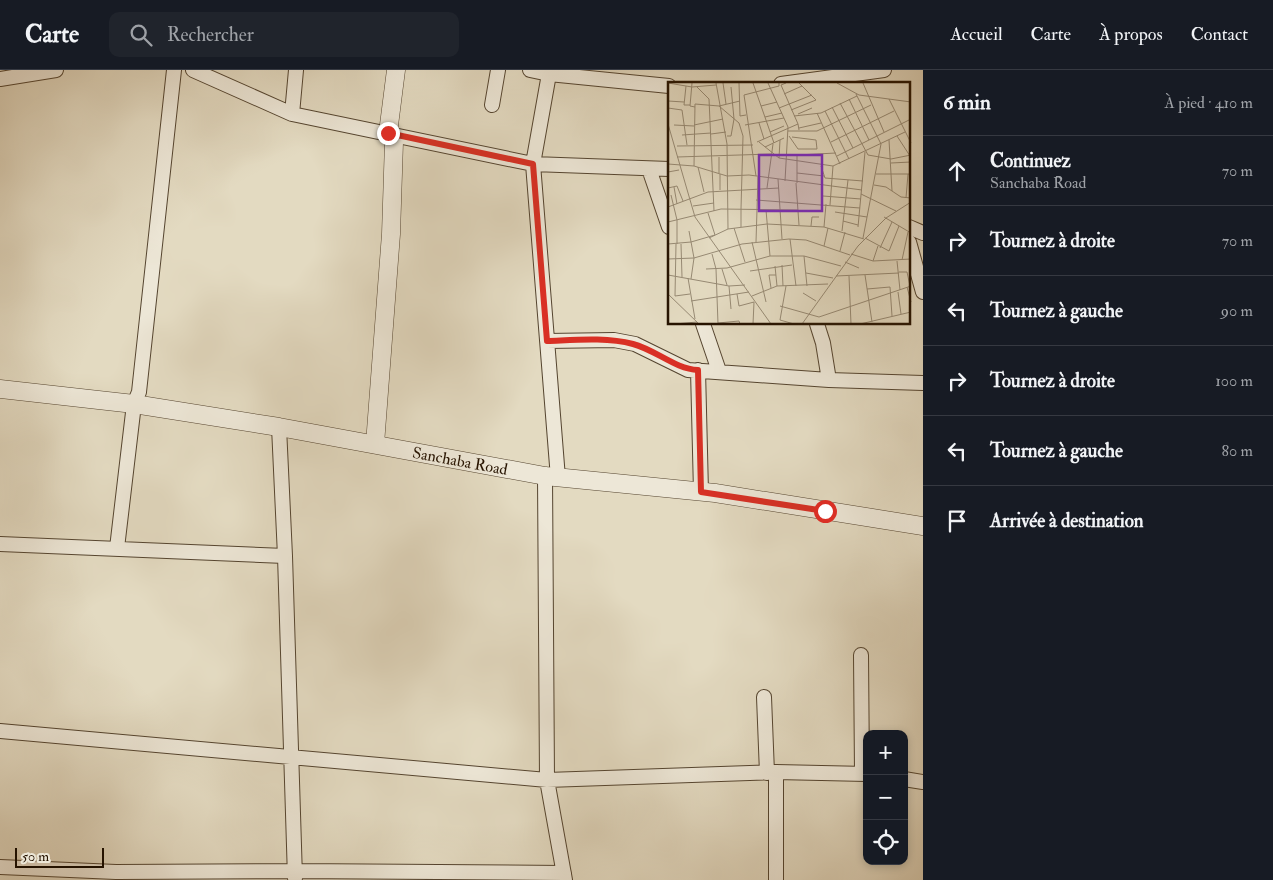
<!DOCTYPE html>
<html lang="fr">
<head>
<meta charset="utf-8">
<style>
	:root { --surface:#171b24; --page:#20242c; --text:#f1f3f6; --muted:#9ea1a6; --line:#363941 }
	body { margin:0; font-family:"IM FELL Double Pica",serif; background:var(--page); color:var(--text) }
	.controls { position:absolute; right:15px; bottom:15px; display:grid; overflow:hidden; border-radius:10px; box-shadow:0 2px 8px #0003 }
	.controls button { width:45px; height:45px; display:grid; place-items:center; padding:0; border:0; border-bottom:1px solid var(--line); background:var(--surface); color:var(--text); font:25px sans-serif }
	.scale { position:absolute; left:15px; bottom:12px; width:89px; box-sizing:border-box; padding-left:5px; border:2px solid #261300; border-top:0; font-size:14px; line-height:18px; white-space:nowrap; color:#261300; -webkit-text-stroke:4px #ede7d7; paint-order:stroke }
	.stop { position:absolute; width:15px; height:15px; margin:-11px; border:4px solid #d93025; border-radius:50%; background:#fff }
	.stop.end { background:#d93025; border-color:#fff; box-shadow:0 1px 5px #0008 }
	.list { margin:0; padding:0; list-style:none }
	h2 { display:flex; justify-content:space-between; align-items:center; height:65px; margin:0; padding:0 20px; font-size:21px }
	h2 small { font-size:16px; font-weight:400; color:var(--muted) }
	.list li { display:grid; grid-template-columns:32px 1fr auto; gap:15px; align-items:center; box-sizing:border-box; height:70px; padding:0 20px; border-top:1px solid var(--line) }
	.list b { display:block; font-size:19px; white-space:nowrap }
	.list p { margin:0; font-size:16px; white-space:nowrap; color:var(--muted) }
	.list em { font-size:16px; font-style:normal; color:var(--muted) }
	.icon { flex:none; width:28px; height:28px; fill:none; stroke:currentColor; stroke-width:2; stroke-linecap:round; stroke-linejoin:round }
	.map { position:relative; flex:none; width:923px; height:810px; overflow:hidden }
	header { display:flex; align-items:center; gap:30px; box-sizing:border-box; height:70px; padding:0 25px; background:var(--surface); border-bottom:1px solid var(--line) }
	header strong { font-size:24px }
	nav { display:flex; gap:28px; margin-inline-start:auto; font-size:18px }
	.search { width:350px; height:45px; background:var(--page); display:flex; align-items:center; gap:12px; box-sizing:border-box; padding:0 18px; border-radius:10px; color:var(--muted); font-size:19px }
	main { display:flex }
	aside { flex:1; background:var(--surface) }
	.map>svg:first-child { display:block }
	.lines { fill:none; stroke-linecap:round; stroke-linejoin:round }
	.minor-casing { stroke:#554530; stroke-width:16 }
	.tertiary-casing { stroke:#554530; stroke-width:19 }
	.minor { stroke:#ede7d7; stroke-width:14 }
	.tertiary { stroke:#ede7d7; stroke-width:18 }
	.route { stroke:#d93025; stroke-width:6 }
	.labels { text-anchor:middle; stroke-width:4.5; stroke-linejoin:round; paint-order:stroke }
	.street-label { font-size:16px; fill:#261300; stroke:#ede7d7 }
	.inset-road { fill:none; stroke:#978a74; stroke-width:1 }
	.view { fill:#7b2cbf; fill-opacity:0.15; stroke:#7b2cbf; stroke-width:2.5 }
	.inset-edge { fill:none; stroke:#261300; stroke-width:2.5 }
</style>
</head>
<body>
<header>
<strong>Carte</strong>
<div class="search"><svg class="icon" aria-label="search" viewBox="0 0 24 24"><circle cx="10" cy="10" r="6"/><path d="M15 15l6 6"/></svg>Rechercher</div>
<nav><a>Accueil</a><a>Carte</a><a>À propos</a><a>Contact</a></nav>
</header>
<main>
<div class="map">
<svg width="923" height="810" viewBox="0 0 923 810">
	<rect width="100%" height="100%" fill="#e3dac1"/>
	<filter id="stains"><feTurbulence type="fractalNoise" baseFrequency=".004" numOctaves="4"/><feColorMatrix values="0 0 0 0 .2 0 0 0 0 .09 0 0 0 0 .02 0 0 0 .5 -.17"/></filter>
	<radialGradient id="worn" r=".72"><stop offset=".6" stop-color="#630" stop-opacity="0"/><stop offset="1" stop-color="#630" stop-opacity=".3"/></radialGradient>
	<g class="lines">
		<defs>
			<path id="minor" d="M 193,0 L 292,44 L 533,94 L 669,99
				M 530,0 L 549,4
				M 0,9 L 56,0
				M 781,14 L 884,0
				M 492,35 L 498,0
				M 292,44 L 296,0
				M 649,99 L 669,157
				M 909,157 L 923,163
				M 909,172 L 923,222
				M 703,254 L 719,301
				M 817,254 L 823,273 L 829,310
				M 547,271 L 614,270 L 635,274 L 688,300 L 829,310 L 923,313
				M 698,300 L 701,422
				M 279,357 L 285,486 L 295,808
				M 545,406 L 547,710 L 565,810
				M 558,408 L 533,94 L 549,4 L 669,16
				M 0,474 L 285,486
				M 117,478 L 134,334 L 139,322 L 174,0
				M 861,585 L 862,703
				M 764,627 L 767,703
				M 0,661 L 547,710 L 776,702 L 867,704
				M 776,702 L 776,810
				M 904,709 L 923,712
				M 0,797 L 116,802 L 295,801 L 564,803"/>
			<g id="tertiary">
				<path id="s1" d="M 0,319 L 134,334 L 279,357 L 545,406 L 715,423 L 923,456"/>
				<path d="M 375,374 L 391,164 L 394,72 L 388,63 L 396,0"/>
			</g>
		</defs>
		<use href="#minor" class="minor-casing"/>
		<use href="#tertiary" class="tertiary-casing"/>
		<use href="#minor" class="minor"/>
		<use href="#tertiary" class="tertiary"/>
	</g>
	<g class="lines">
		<path class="route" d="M 388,63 L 533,94 L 547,271 C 575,270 606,267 633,274 C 656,280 675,299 698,300 L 701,422 L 825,441"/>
	</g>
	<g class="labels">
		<g class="street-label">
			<text dy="6" stroke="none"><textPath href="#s1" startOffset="466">Sanchaba Road</textPath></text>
		</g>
	</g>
	<g transform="translate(668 12)">
		<rect width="242" height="242" fill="#e3dac1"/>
		<path class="inset-road" d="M 0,1 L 24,5 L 48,3M 24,1 L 22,24 L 27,25M 48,1 L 59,62 L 60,147M 55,1 L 58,22M 71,1 L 72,34 L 78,33M 85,1 L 106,61M 100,1 L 120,45 L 117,99M 118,1 L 113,3 L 130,42M 169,1 L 191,13 L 243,20M 195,1 L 216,50M 18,4 L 16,23 L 22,23M 29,5 L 41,17 L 46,129M 116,12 L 134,4M 188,12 L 213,62 L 195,156M 181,17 L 201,58M 221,17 L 243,61M 0,19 L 16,20M 172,21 L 200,73 L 223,77 L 243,73M 51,24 L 72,19M 93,24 L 109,20M 164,25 L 185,66M 0,26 L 14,28 L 19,63M 111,26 L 144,13M 123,28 L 148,18 L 131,1M 157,29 L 181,77M 149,31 L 172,82M 130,32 L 144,26M 126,34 L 153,31 L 189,14M 97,35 L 114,31M 91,41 L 96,57M 0,42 L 27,135 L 103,242M 6,43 L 26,44M 26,43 L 55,37M 77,43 L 116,36M 131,46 L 153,41M 120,49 L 149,49 L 203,23M 102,50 L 116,44M 43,52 L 58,50M 14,53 L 43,51M 59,54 L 63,54 L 66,37 L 63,5M 121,54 L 130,67 L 149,67 L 148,58 L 124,55M 229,54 L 242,74M 221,58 L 224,109M 89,60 L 130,42 L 131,48M 91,60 L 111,76 L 165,84 L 237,50M 163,60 L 226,29M 9,64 L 85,63M 97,65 L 116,56M 169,74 L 243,37M 9,75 L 103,72M 111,76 L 112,58M 223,81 L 243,80M 0,82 L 26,84 L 59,94 L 81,93 L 194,108M 26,84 L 27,22 L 51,24 L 71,41 L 75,54 L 73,127M 153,84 L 157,96 L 195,99M 30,85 L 36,110M 0,86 L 0,90 L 11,88M 51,91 L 51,75M 129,91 L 156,94M 52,92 L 52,108M 208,92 L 243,92M 88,94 L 76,13 L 111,4 L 111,1M 110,97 L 114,157M 128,101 L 131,143M 129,101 L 129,73 L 168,71M 206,103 L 218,105 L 233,115 L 243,116M 6,105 L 9,122M 0,106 L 9,104 L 15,119M 99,106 L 105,62M 193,112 L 228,129M 3,113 L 9,138 L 9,162M 155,114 L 193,117M 238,116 L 240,92M 88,118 L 192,126M 162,123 L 165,84M 25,124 L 46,121M 0,125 L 40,110 L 111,106M 73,127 L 73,145M 98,128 L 102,174M 167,130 L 199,135M 216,135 L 243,151M 175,139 L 190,143M 0,140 L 53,127 L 130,128M 143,144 L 144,135 L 151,135M 156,145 L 158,122M 190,145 L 197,70M 66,146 L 77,180M 21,149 L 26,176 L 23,197M 174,149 L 180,98M 41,156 L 60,147 L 99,142 L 156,145 L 196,157M 197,156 L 221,169 L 231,144M 122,157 L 128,204M 84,160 L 98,220M 88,160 L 90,95M 0,162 L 23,160 L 47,153 L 40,131M 8,162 L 7,214 L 22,212M 13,162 L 14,195M 156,164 L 160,146M 212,166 L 224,140M 172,169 L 177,150M 44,172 L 48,187 L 50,242M 183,172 L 205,179 L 243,177M 136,174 L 139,204M 0,177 L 26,176 L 74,162 L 121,157 L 138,158 L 182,173M 234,178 L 240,150M 205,179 L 210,164M 229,179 L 232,208M 177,180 L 191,186M 114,183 L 115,204M 107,184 L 109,204M 38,187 L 59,186 L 102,174 L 136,174 L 173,184M 54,187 L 59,203M 82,189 L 124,183M 231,190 L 239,190 L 242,204M 138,191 L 165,196M 0,193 L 61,204 L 77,203M 197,193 L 204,240M 168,194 L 231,191M 181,194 L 183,242M 20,196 L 27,237M 61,204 L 63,227M 118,204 L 112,238 L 126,242M 239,205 L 243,220M 103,206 L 101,193 L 108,193M 199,207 L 222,205 L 224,234M 230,210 L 233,232M 135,211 L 148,219M 0,212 L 31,242M 69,212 L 71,224 L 86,220 L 85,242M 84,214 L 109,204 L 160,202M 23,219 L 81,210M 112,224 L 151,235 L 243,204M 50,241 L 71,239 L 72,242M 7,242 L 29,240M 134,242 L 190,164 L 218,136 L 243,120M 192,242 L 243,230"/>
		<path class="view" d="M 91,73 L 154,73 L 154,129 L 91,129 Z"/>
		<rect width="242" height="242" class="inset-edge"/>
	</g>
	<rect width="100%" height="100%" filter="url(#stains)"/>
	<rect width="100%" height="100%" fill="url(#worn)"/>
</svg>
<div class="controls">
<button>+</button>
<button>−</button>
<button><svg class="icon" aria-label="locate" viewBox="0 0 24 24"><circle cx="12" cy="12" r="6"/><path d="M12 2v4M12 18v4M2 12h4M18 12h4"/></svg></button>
</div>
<div class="scale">50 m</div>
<div class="stop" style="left:825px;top:441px"></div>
<div class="stop end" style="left:388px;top:63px"></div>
</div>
<aside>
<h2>6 min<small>À pied · 410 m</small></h2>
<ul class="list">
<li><svg class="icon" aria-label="ahead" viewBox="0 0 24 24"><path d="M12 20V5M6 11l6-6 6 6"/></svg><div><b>Continuez</b><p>Sanchaba Road</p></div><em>70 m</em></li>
<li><svg class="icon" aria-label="right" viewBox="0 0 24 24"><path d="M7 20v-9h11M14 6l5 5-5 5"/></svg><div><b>Tournez à droite</b></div><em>70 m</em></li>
<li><svg class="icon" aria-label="left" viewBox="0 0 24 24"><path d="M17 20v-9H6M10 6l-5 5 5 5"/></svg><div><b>Tournez à gauche</b></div><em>90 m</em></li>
<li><svg class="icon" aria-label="right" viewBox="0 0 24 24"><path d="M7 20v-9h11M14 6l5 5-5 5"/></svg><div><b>Tournez à droite</b></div><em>100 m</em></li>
<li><svg class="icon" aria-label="left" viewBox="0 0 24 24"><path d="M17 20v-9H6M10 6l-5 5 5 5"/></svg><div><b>Tournez à gauche</b></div><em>80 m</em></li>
<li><svg class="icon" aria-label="arrive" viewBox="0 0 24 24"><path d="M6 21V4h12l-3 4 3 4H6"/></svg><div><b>Arrivée à destination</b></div></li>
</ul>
</aside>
</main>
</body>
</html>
